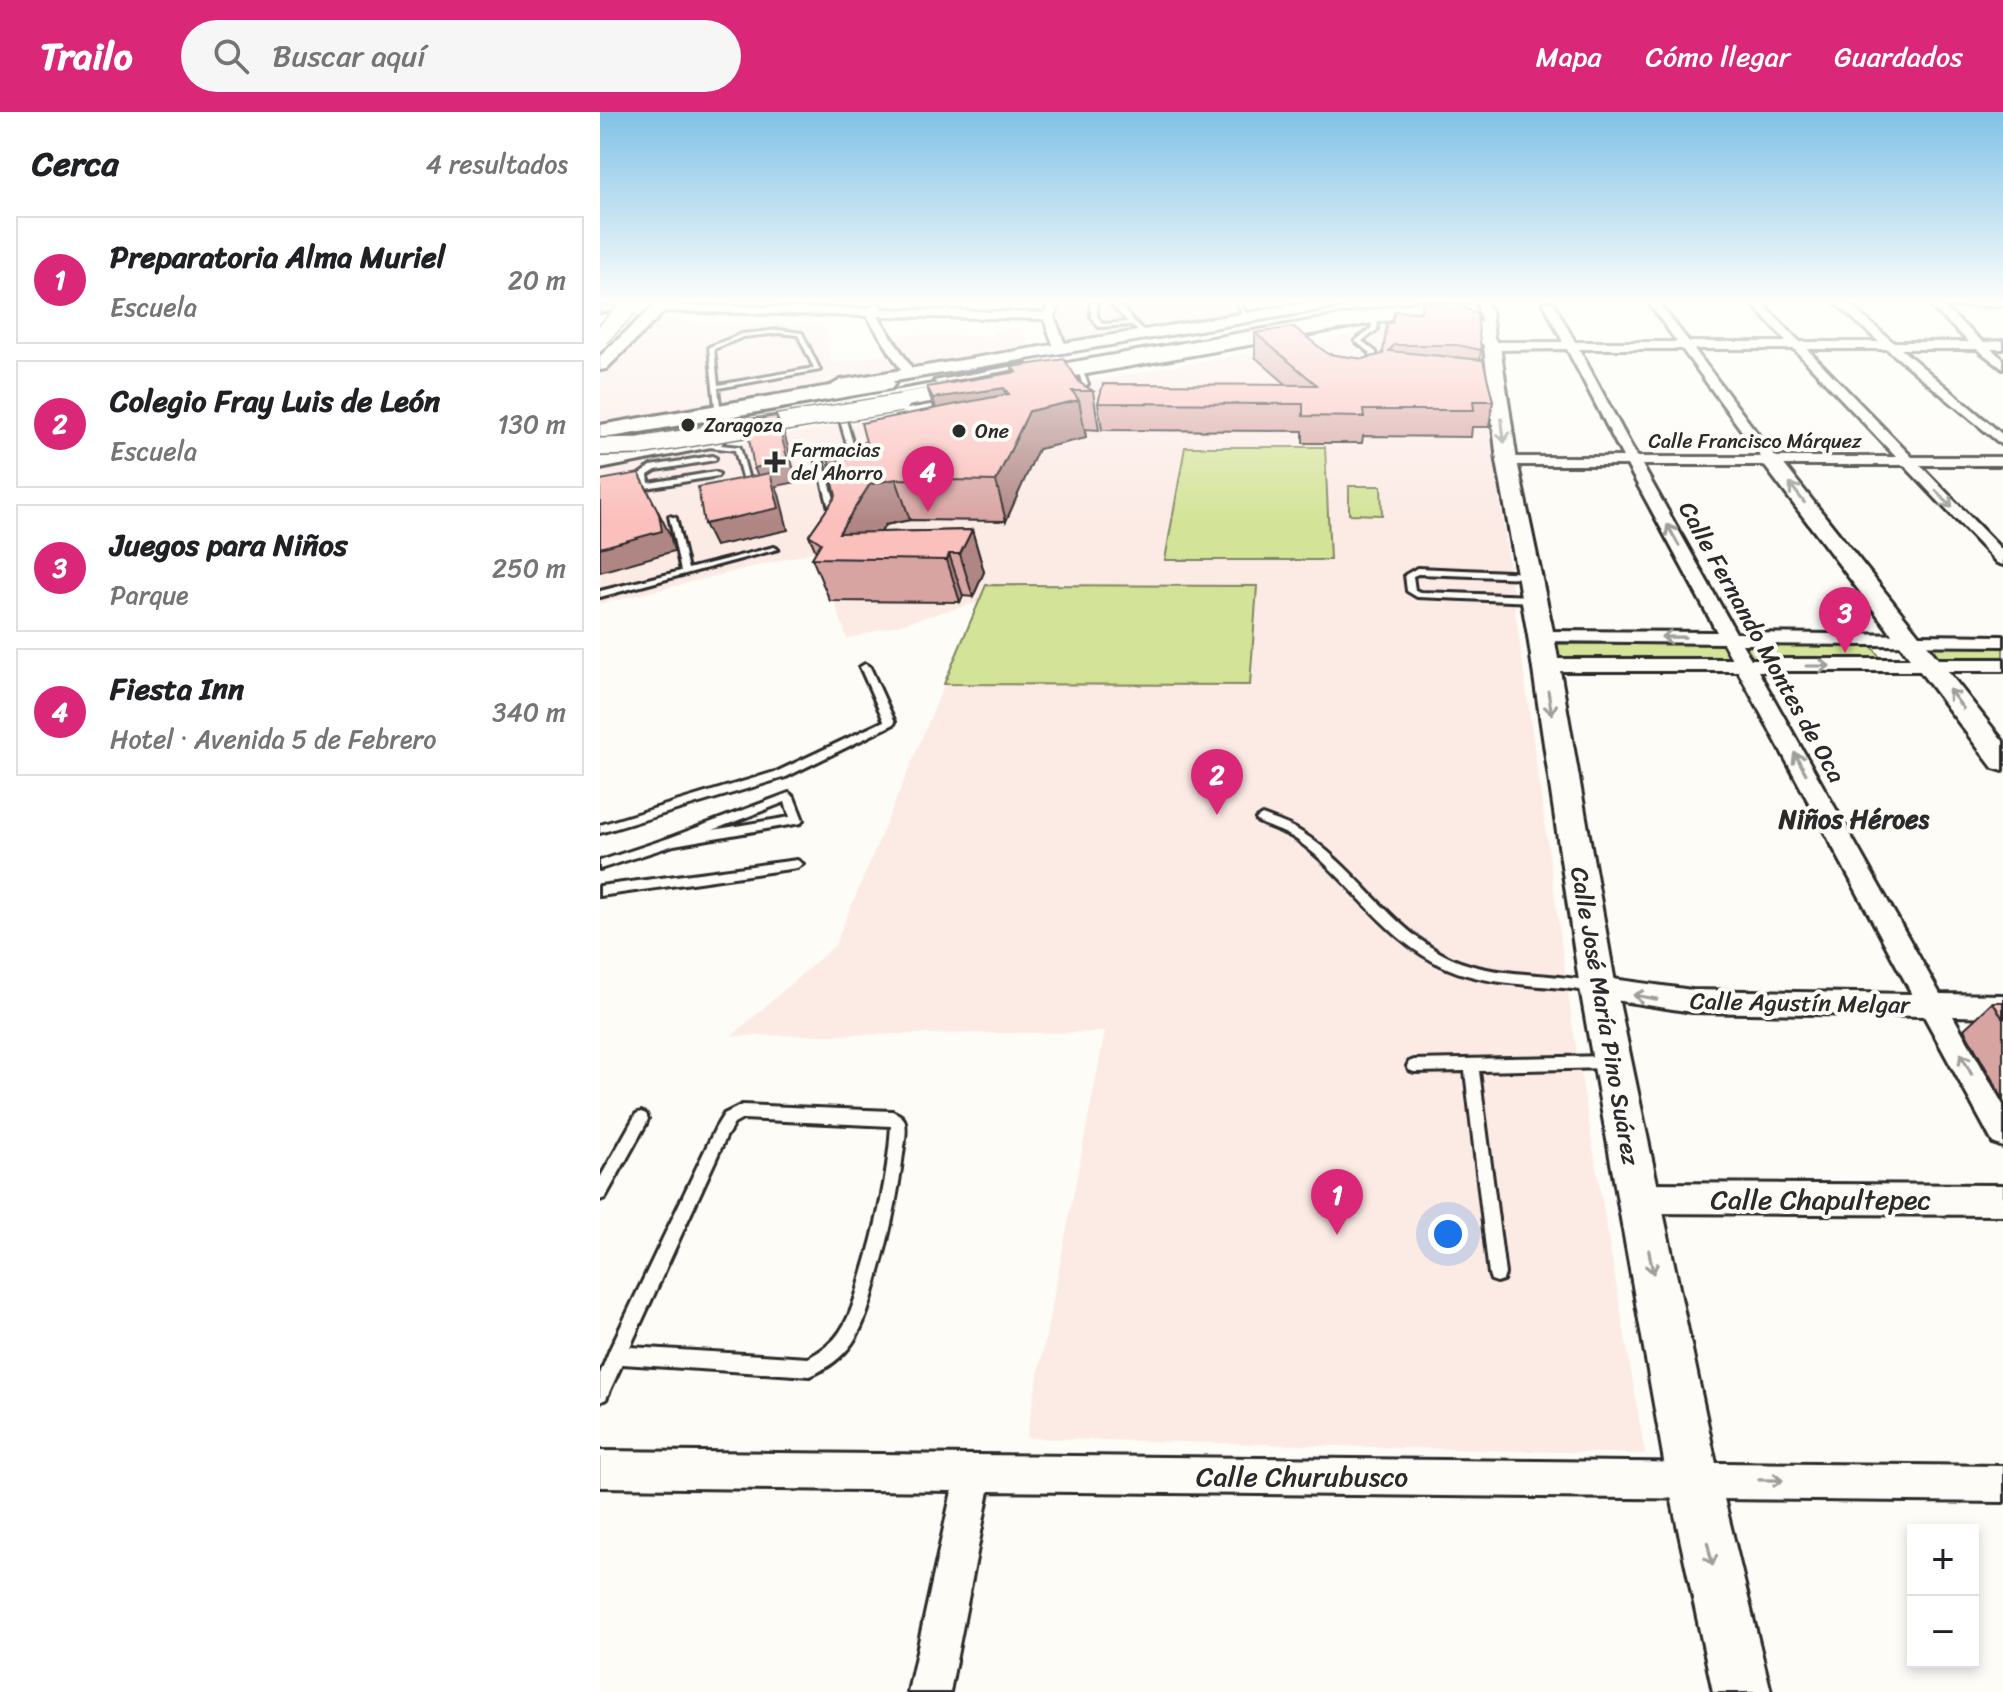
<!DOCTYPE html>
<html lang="es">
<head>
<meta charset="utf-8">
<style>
	:root { --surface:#fff; --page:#f6f6f6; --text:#202124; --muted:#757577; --line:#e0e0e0; --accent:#db2777 }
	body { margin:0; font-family:Sriracha,sans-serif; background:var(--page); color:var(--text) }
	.controls { position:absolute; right:24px; bottom:24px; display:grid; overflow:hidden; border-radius:0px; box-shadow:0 4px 12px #0003 }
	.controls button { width:72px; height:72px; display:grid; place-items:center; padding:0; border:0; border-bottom:2px solid var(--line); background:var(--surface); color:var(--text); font:40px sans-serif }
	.you { position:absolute; left:848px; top:1122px; width:28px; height:28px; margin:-20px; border:6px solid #fff; border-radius:50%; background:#1a73e8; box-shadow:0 0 0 12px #1a73e833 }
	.badge { display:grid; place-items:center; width:52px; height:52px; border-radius:50%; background:var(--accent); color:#fff; font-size:26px; font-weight:700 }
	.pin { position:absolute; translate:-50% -66px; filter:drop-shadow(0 2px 4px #0008) }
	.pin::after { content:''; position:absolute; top:42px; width:28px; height:24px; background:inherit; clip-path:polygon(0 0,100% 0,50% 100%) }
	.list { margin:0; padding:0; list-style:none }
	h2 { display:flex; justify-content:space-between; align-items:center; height:104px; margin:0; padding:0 32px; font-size:34px }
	h2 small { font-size:26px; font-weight:400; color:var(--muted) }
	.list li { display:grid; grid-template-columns:52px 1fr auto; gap:24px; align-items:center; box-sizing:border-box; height:128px; margin:0 16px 16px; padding:0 16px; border:2px solid var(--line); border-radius:0px }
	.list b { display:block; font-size:30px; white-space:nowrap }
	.list p { margin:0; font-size:26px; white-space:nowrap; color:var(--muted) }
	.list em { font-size:26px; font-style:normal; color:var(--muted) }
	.icon { flex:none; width:44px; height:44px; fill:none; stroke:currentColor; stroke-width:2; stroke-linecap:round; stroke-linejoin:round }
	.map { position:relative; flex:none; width:1403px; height:1580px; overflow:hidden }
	header { display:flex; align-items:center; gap:48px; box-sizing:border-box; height:112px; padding:0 40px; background:var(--accent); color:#fff }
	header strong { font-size:38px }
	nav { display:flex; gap:44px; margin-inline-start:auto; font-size:28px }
	.search { width:560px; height:72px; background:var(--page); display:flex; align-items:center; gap:20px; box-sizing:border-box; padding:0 28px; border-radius:44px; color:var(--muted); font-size:30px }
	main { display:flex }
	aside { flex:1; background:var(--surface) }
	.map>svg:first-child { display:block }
	.built { fill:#fceae5 }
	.green { fill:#d3e397; stroke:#7f8761; stroke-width:2 }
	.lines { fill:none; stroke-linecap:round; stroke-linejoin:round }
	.lane-casing { stroke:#2b2b2b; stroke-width:6 }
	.street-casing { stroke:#2b2b2b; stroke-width:6 }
	.secondary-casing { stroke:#2b2b2b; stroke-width:6 }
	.highway-casing { stroke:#2b2b2b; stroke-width:6 }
	.lane { fill:#fdfcf7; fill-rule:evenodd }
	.street { fill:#fdfcf7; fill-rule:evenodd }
	.secondary { fill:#fdfcf7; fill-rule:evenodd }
	.highway { fill:#fdfcf7; fill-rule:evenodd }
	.secondary-bridge-casing { stroke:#2b2b2b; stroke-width:20; stroke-linecap:butt }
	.secondary-bridge { stroke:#fdfcf7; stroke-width:17 }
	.wall { fill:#d8a4a2; stroke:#2b2b2b; stroke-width:2 }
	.shaded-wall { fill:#b08684; stroke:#2b2b2b; stroke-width:2 }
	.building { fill:#fbbfbc; stroke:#2b2b2b; stroke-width:2 }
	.oneway { stroke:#9e9e9b }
	.poi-dot { fill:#2b2b2b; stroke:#fdfcf7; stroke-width:3 }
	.labels { text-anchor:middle; stroke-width:8; stroke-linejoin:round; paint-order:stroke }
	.far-poi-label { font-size:20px; fill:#2b2b2b; stroke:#fdfcf7; text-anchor:start }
	.far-street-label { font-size:20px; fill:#2b2b2b; stroke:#fdfcf7 }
	.street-label { font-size:24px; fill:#2b2b2b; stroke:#fdfcf7 }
	.neighbourhood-label { font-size:26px; font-weight:bold; fill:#2b2b2b; stroke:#fdfcf7 }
	.near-street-label { font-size:28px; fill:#2b2b2b; stroke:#fdfcf7 }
</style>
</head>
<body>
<header>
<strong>Trailo</strong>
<div class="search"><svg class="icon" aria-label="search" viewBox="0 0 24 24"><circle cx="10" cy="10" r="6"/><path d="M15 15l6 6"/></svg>Buscar aquí</div>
<nav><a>Mapa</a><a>Cómo llegar</a><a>Guardados</a></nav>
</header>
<main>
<aside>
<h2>Cerca<small>4 resultados</small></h2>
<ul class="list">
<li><span class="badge">1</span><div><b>Preparatoria Alma Muriel</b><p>Escuela</p></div><em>20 m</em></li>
<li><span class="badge">2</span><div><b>Colegio Fray Luis de León</b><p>Escuela</p></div><em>130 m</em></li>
<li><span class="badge">3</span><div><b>Juegos para Niños</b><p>Parque</p></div><em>250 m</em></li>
<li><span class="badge">4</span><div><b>Fiesta Inn</b><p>Hotel · Avenida 5 de Febrero</p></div><em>340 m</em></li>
</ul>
</aside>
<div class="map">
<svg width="1403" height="1580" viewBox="0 0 1403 1580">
	<rect width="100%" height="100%" fill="#fdfcf7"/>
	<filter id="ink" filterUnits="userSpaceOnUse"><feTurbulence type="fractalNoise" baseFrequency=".0125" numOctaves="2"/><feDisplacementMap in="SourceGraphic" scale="16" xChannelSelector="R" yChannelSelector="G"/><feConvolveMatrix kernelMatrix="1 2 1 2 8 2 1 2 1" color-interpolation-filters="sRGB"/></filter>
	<g filter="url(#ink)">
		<path class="built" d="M 456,190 L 738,190 L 460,235 L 448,204 Z
			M 57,196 L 95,196 L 81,210 L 222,213 L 232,251 L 295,241 L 284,222 L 394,224 L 392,219 L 418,216 L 435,240 L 0,314 L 0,253 Z
			M 844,206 L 880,276 L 893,336 L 973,917 L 1045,1342 L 426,1326 L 505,920 L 132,924 L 235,833 L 379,490 L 247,527 L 218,439 L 0,492 L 0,356 Z"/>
		<path class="green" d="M 585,335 L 725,335 L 730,448 L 565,448 Z
			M 749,374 L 781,374 L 782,403 L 749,402 Z
			M 386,473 L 657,474 L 650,573 L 344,572 Z
			M 1268,529 L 1282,548 L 958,555 L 953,532 Z
			M 1313,529 L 1403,529 L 1403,553 L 1331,553 Z"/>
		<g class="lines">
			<defs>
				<path id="lane" d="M 491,190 L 497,190 L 497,204 L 503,212 L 528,210 L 509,190 L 515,190 L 547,222 L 542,223 L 532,213 L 499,215 L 491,204 Z
					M 636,190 L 640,190 L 649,206 L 645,206 Z
					M 820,190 L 830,190 L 453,256 L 450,254 Z
					M 775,207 L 778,209 L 777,218 L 762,229 L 776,240 L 777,258 L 774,260 L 771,258 L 770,241 L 755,229 L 771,217 L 772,209 Z
					M 179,218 L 202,221 L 220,258 L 118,276 L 120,294 L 115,295 L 109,235 L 142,222 ZM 179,221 L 198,223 L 214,256 L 118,273 L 114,237 L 143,225 Z
					M 425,252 L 427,255 L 337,271 L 334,269 Z
					M 479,260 L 483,260 L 488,272 L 472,280 L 468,280 L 468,278 L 482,271 Z
					M 344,270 L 346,271 L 346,273 L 23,330 L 20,328 Z
					M 242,303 L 245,305 L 262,362 L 255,360 L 239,305 Z
					M 111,332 L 140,335 L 152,379 L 145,377 L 135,338 L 109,335 L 109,333 Z
					M 215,341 L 221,342 L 239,404 L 238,406 L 231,404 Z
					M 112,344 L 116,346 L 115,348 L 56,358 L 48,363 L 49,371 L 115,360 L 119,362 L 118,364 L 46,376 L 42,374 L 40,362 L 51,354 Z
					M 69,404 L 76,406 L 88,457 L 174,435 L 178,437 L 0,485 L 0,479 L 81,459 Z
					M 817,456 L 932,461 L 933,463 L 929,466 L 818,462 L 813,464 L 815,478 L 821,480 L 934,484 L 938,487 L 934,490 L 817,485 L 807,479 L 805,463 Z
					M 265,552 L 270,555 L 295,610 L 294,612 L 186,665 L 0,721 L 0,713 L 178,659 L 284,609 L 260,555 Z
					M 189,681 L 194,685 L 203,708 L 201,711 L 74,733 L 0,757 L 0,749 L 69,726 ZM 185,690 L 190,705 L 113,718 Z
					M 662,703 C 675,708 689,712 701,720 C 753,752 785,809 839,840 C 885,867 942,859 993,870 L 998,871 L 999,875 L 998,879 L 993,880 C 945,871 893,876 847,856 C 785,830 750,766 697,728 C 685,720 671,716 658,710 L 656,707 Z
					M 197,748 L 203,752 L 197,756 L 0,784 L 0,774 Z
					M 1007,944 L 1012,946 L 1014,950 L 1012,954 L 1007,956 L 879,959 L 905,1162 L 903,1168 L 897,1170 L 891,1168 L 889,1162 L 865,959 L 814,960 L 809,958 L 807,954 L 809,950 L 814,948 Z
					M 142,993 L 292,999 C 298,1002 304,1004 305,1011 C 307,1020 304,1033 303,1042 C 298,1084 289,1126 277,1167 C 271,1189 265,1212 253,1230 C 243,1245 226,1257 210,1264 L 22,1252 L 6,1287 L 0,1290 L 0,1262 L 10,1237 L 116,1015 L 124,1002 ZM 143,1007 L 291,1014 C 288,1065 276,1117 261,1166 C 256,1184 251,1203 241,1218 C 233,1231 221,1239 208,1246 L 30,1235 L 126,1025 L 134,1012 Z
					M 41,1000 L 46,1002 L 48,1007 L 46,1012 L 5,1086 L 0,1088 L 0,1066 L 36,1002 Z"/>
				<path id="street" d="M 451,190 L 461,190 L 454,204 L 466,235 L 460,239 L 454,235 L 444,207 L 278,204 L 315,261 L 309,265 L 305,264 L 267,204 L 57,199 L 52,196 L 57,193 L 267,197 L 277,191 L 282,194 L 280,197 L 444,201 Z
					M 877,190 L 885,190 L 891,199 L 894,226 L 884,224 Z
					M 943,190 L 953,190 L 975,230 L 1077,230 L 1048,190 L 1058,190 L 1089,230 L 1187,230 L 1150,190 L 1161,190 L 1200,230 L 1279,230 L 1235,190 L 1246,190 L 1293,230 L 1369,230 L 1326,190 L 1403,190 L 1401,194 L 1342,194 L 1383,230 L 1403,229 L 1403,237 L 1391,237 L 1403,247 L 1403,257 L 1377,237 L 1301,237 L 1403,323 L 1403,334 L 1287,237 L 1207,237 L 1312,345 L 1403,345 L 1403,353 L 1320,353 L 1403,439 L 1403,453 L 1397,451 L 1304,353 L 1042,353 L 1136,521 L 1403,524 L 1403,534 L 1142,532 L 1151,547 L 1403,547 L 1403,559 L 1158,559 L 1340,882 L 1403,883 L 1403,905 L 1353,904 L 1403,993 L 1403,1035 L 1393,1031 L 1324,904 L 1092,900 L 989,884 L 985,876 L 989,868 L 998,865 L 1092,878 L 1312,882 L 1138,559 L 944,559 L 935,553 L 944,547 L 1132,547 L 1123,531 L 941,529 L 932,524 L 941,519 L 1117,520 L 1027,353 L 907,353 L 900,349 L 907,345 L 1023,345 L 967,237 L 892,238 L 886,234 L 892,230 L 963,230 ZM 979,237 L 1082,237 L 1161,345 L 1037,345 ZM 1094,237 L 1194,237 L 1296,345 L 1175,345 Z
					M 0,194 L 23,197 L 0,200 Z
					M 1039,1071 L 1403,1073 L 1403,1103 L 1039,1101 L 1028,1097 L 1024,1086 L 1028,1075 Z
					M 0,1339 L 1403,1354 L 1403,1390 L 389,1379 L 350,1580 L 308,1580 L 352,1379 L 0,1375 Z"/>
				<path id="secondary" d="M 58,190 L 74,190 L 6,257 L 0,258 L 0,244 Z
					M 713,190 L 746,190 L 738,195 L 241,278 L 232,273 L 241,268 Z
					M 836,194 L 883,211 L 900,234 L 917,349 L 954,524 L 1016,876 L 1119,1366 L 1171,1580 L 1113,1580 L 1067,1366 L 980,876 L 928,524 L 897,349 L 884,234 L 871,218 L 831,202 L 828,199 Z
					M 114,323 L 121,325 L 124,329 L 121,333 L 0,357 L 0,345 Z
					M 1171,343 L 1178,345 L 1403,629 L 1403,659 L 1393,656 L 1164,353 L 1161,349 Z"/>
				<path id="highway" d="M 825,190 L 867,190 L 857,196 L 251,304 L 239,297 L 251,290 Z
					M 283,265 L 291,267 L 295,272 L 291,277 L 0,327 L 0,313 Z"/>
			</defs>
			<use href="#lane" class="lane-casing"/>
			<use href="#street" class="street-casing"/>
			<use href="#secondary" class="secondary-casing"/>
			<use href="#highway" class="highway-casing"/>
			<use href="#lane" class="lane"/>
			<use href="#street" class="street"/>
			<use href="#secondary" class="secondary"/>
			<use href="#highway" class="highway"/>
			<defs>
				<path id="secondary-bridge" d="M 0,225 L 30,194
					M 0,335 L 40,334 L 301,291"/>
			</defs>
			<use href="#secondary-bridge" class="secondary-bridge-casing"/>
			<use href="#secondary-bridge" class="secondary-bridge"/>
		</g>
		<path class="wall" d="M 787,211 L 881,238 L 880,247 L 893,289 L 889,315 L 872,315 L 871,325 L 763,324 L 762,331 L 703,331 L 703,319 L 502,318 L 498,291 L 687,273 L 655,245 L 655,221 L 728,242 L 763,247 L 783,242 Z
			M 412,255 L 480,271 L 493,279 L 499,318 L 485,317 L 486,326 L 438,337 L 406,409 L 310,408 L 285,413 L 281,420 L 372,418 L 384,460 L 373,485 L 363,484 L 360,490 L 230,489 L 212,446 L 216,440 L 209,423 L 236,384 L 230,352 L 226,343 L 241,335 L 246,347 L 257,343 L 266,330 L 334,296 L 327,275 L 413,260 Z
			M 1393,890 L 1403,890 L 1403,987 L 1364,917 Z"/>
		<path class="shaded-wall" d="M 404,276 L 413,314 L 344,325 L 333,286 Z
			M 479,288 L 486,326 L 438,337 L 406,409 L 396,369 L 429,299 Z
			M 176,304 L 185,324 L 197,370 L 176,374 L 179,382 L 188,418 L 115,434 L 104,412 L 164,377 L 154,356 Z
			M 241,335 L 257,379 L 242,383 L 226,343 Z
			M 39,361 L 70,423 L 74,439 L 0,460 L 0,436 Z
			M 296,367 L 310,408 L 285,413 L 266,447 L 239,421 L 270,372 Z
			M 372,418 L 384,460 L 373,485 L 360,442 Z
			M 349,442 L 363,484 L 360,490 L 347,448 Z"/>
		<path class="building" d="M 822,190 L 854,190 L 877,202 L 881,238 L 857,233 L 794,233 L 789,239 L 883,248 L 893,289 L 873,289 L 874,298 L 763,298 L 764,305 L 703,304 L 703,292 L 498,291 L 503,272 L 717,273 L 655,221 L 694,215 L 728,242 L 763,247 L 783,242 L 787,211 L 792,211 L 794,199 L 821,200 Z
			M 464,247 L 480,271 L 493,279 L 472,279 L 479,288 L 429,299 L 396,369 L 296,367 L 270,372 L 239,421 L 372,418 L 360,442 L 349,442 L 347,448 L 212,446 L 221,431 L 209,423 L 236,384 L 229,353 L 257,343 L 254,332 L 266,330 L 261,311 L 409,282 L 404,276 L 333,286 L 327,275 L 416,260 L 412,255 Z
			M 176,304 L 188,349 L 154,356 L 146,309 Z
			M 241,335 L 242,339 L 226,343 L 225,337 Z
			M 39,361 L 59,402 L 62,419 L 0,436 L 0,368 Z
			M 170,361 L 179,396 L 104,412 L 98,375 Z
			M 1393,890 L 1403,890 L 1403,907 Z"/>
		<defs><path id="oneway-shaft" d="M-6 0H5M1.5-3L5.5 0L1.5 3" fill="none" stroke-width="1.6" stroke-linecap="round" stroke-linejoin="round" transform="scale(2)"/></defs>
		<g class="oneway">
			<use href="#oneway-shaft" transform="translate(903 319) rotate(83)"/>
			<use href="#oneway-shaft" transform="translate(1197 381) rotate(-128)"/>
			<use href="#oneway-shaft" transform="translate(1344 387) rotate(46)"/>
			<use href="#oneway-shaft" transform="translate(1073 423) rotate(-119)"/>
			<use href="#oneway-shaft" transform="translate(1073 525) rotate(-179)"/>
			<use href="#oneway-shaft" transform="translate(1218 554)"/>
			<use href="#oneway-shaft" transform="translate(1356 587) rotate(-127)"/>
			<use href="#oneway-shaft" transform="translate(950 591) rotate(81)"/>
			<use href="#oneway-shaft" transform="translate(1200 651) rotate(-119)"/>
			<use href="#oneway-shaft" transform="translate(1045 885) rotate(-170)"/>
			<use href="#oneway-shaft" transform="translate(1366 952) rotate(-118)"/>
			<use href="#oneway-shaft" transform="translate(1051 1150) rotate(79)"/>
			<use href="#oneway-shaft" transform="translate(1171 1368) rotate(1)"/>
			<use href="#oneway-shaft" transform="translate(1110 1442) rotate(77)"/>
		</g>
	</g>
	<linearGradient id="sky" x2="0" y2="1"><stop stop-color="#81c2e6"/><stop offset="0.46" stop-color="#fefefb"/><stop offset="1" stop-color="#fefefb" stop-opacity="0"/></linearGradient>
	<rect width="1403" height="411" fill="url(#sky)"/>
	<g class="poi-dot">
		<circle cx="88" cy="313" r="8"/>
		<circle cx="359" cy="319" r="8"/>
		<path d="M171 338h8v8h8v8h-8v8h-8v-8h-8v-8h8z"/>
	</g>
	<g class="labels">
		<g class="far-poi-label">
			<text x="104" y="320">Zaragoza</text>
			<text x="375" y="326">One</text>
			<text x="191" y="345">Farmacias<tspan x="191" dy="23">del Ahorro</tspan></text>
		</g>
		<g class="far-street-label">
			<text x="1155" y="336">Calle Francisco Márquez</text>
		</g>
		<g class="street-label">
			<text transform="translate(1162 530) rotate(61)" y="8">Calle Fernando Montes de Oca</text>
			<text transform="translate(1200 891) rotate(1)" y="8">Calle Agustín Melgar</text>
			<text transform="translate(1005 904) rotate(80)" y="8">Calle José María Pino Suárez</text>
		</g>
		<g class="neighbourhood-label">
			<text x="1254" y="716">Niños Héroes</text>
		</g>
		<g class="near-street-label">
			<text x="1221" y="1097">Calle Chapultepec</text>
			<text x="702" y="1374">Calle Churubusco</text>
		</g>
	</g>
</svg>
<div class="controls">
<button>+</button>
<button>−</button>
</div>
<div class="you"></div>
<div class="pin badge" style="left:737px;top:1123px">1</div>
<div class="pin badge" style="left:617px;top:703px">2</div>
<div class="pin badge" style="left:1245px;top:541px">3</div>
<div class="pin badge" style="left:328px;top:400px">4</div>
</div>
</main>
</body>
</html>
